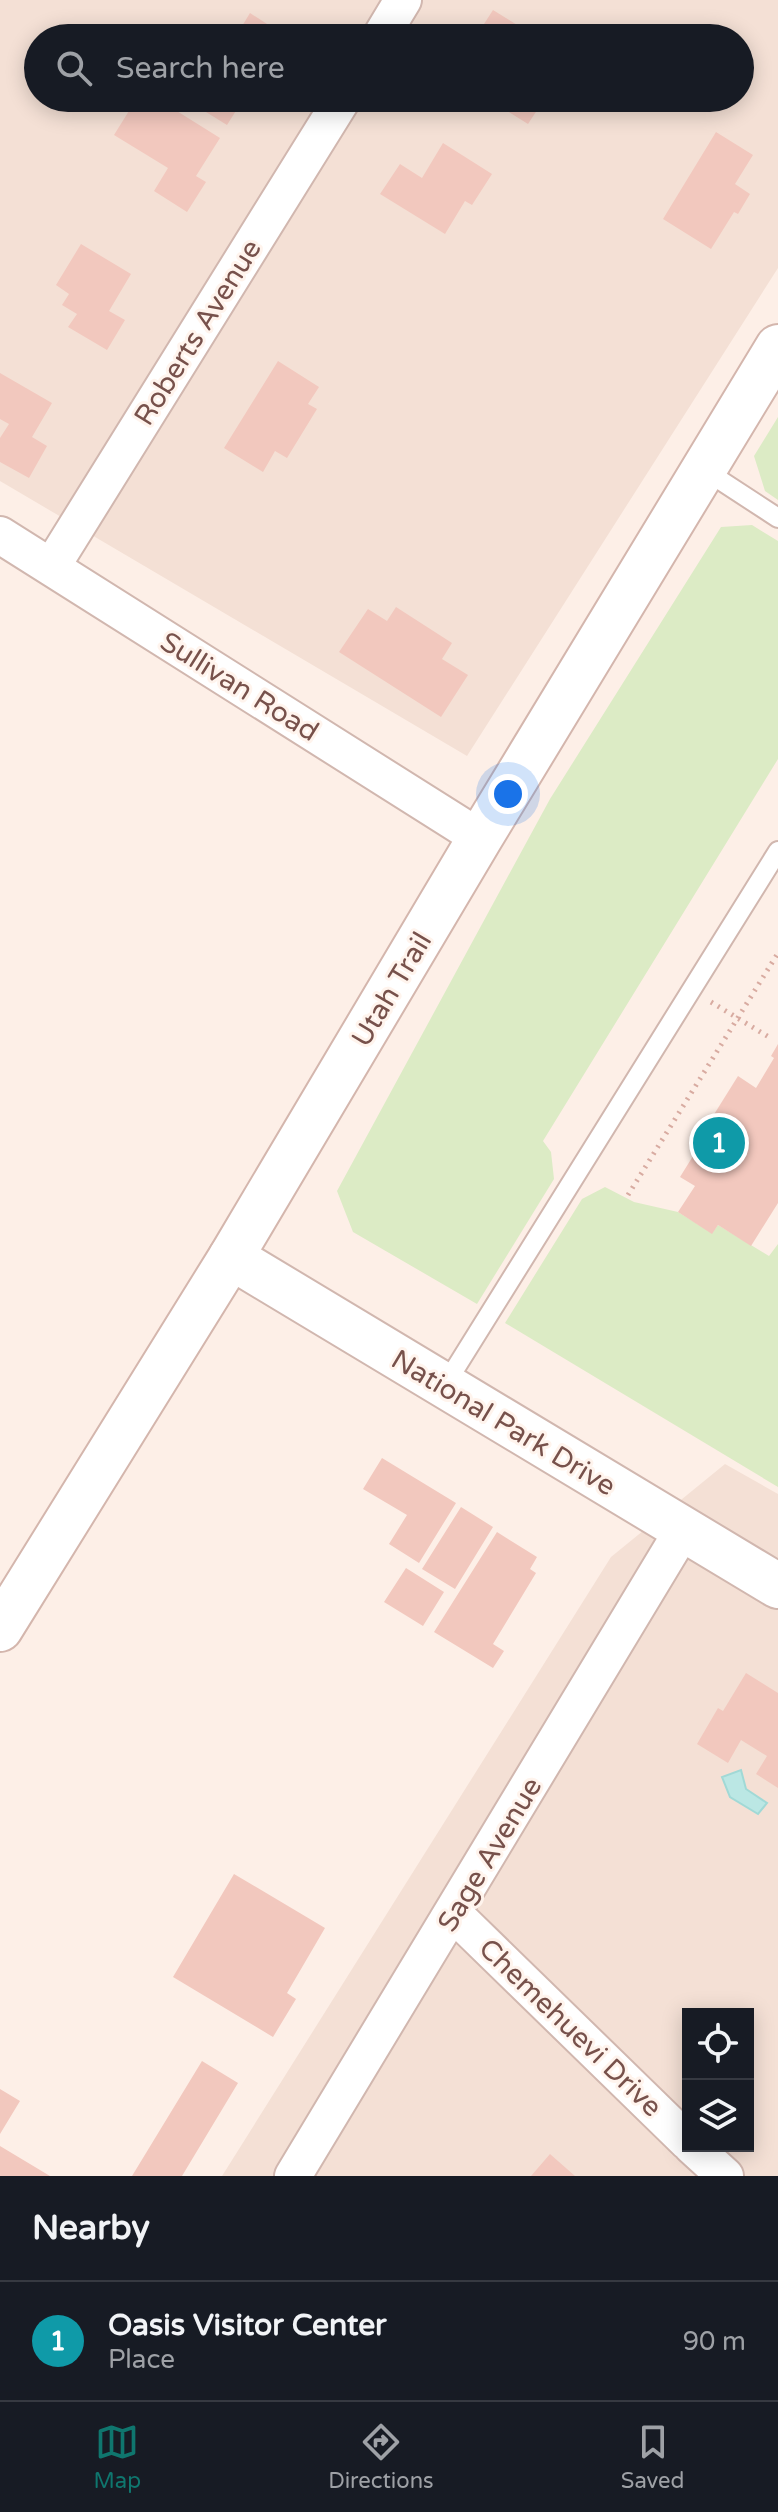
<!DOCTYPE html>
<html lang="en">
<head>
<meta charset="utf-8">
<style>
	:root { --surface:#171b24; --page:#20242c; --text:#f1f3f6; --muted:#9ea1a6; --line:#363941; --accent:#0f766e }
	body { margin:0; font-family:"Varela Round",sans-serif; background:var(--page); color:var(--text) }
	.controls { position:absolute; right:24px; bottom:24px; display:grid; overflow:hidden; border-radius:0px; box-shadow:0 4px 20px #0003 }
	.controls button { width:72px; height:72px; display:grid; place-items:center; padding:0; border:0; border-bottom:2px solid var(--line); background:var(--surface); color:var(--text); font:40px sans-serif }
	.you { position:absolute; left:508px; top:794px; width:28px; height:28px; margin:-20px; border:6px solid #fff; border-radius:50%; background:#1a73e8; box-shadow:0 0 0 12px #1a73e833 }
	.badge { display:grid; place-items:center; width:52px; height:52px; border-radius:50%; background:var(--accent); color:#fff; font-size:26px; font-weight:700 }
	.pin { position:absolute; translate:-50% -50%; border:4px solid #fff; box-shadow:0 2px 8px #0006 }
	.list { margin:0; padding:0; list-style:none }
	h2 { display:flex; justify-content:space-between; align-items:center; height:104px; margin:0; padding:0 32px; font-size:34px }
	h2 small { font-size:26px; font-weight:400; color:var(--muted) }
	.list li { display:grid; grid-template-columns:52px 1fr auto; gap:24px; align-items:center; box-sizing:border-box; height:120px; padding:0 32px; border-top:2px solid var(--line) }
	.list b { display:block; font-size:30px; white-space:nowrap }
	.list p { margin:0; font-size:26px; white-space:nowrap; color:var(--muted) }
	.list em { font-size:26px; font-style:normal; color:var(--muted) }
	.icon { flex:none; width:44px; height:44px; fill:none; stroke:currentColor; stroke-width:2; stroke-linecap:round; stroke-linejoin:round }
	.map { position:relative; flex:none; width:778px; height:2176px; overflow:hidden }
	.search { position:absolute; background:var(--surface); box-shadow:0 4px 20px #0003; left:24px; right:24px; top:24px; height:88px; display:flex; align-items:center; gap:20px; box-sizing:border-box; padding:0 28px; border-radius:44px; color:var(--muted); font-size:30px }
	.sheet { height:224px; background:var(--surface) }
	nav { display:flex; justify-content:space-around; align-items:center; box-sizing:border-box; height:112px; border-top:2px solid var(--line); background:var(--surface); font-size:22px; color:var(--muted) }
	nav a { display:grid; justify-items:center; gap:4px }
	nav .on { color:var(--accent) }
	.map>svg:first-child { display:block }
	.residential { fill:#f4e0d5; fill-rule:evenodd }
	.green { fill:#dcebc5 }
	.water { fill:#bbe7e4; stroke:#a1d9d6; stroke-width:2 }
	.building { fill:#f2c8be }
	.lines { fill:none; stroke-linecap:round; stroke-linejoin:round }
	.service-casing { stroke:#d1b7af; stroke-width:22 }
	.minor-casing { stroke:#d1b7af; stroke-width:40 }
	.tertiary-casing { stroke:#d1b7af; stroke-width:48 }
	.secondary-casing { stroke:#d4b6ad; stroke-width:48 }
	.path { stroke:#d8aba1; stroke-width:5; stroke-dasharray:2 6; stroke-linecap:butt }
	.service { stroke:#fff; stroke-width:18 }
	.minor { stroke:#fff; stroke-width:36 }
	.tertiary { stroke:#fff; stroke-width:44 }
	.secondary { stroke:#fff; stroke-width:44 }
	.labels { text-anchor:middle; stroke-width:6; stroke-linejoin:round; paint-order:stroke }
	.street-label { font-size:28px; fill:#77514b; stroke:#fff4ed }
</style>
</head>
<body>
<div class="map">
<svg width="778" height="2176" viewBox="0 0 778 2176">
	<rect width="100%" height="100%" fill="#fdefe7"/>
	<path class="residential" d="M 0,0 L 778,0 L 778,268 L 467,756 L 0,481 ZM 38,38 L 740,38 L 740,98 L 38,98 Z
		M 725,1464 L 778,1494 L 778,2176 L 222,2176 L 611,1557 ZM 688,2014 L 748,2014 L 748,2146 L 688,2146 Z"/>
	<path class="green" d="M 778,417 L 778,500 L 765,491 L 754,456 Z
		M 752,525 L 778,541 L 778,759 L 543,1141 L 551,1152 L 554,1179 L 477,1304 L 353,1232 L 337,1191 L 550,799 L 721,527 Z
		M 605,1187 L 634,1202 L 678,1212 L 712,1233 L 718,1225 L 769,1256 L 778,1244 L 778,1487 L 505,1323 L 582,1199 Z"/>
	<path class="water" d="M 741,1770 L 746,1789 L 767,1803 L 758,1814 L 730,1797 L 722,1777 Z"/>
	<path class="building" d="M 493,10 L 538,38 L 475,38 Z
		M 250,13 L 284,35 L 282,38 L 212,38 L 220,25 L 236,36 Z
		M 137,98 L 156,98 L 220,138 L 196,176 L 206,182 L 187,212 L 154,191 L 168,168 L 114,135 Z
		M 197,98 L 244,98 L 227,125 L 193,104 Z
		M 486,98 L 545,98 L 528,124 Z
		M 716,132 L 753,155 L 735,184 L 750,194 L 738,214 L 734,212 L 711,249 L 663,219 Z
		M 443,143 L 492,174 L 472,205 L 465,201 L 445,234 L 380,194 L 400,164 L 422,178 Z
		M 81,244 L 131,274 L 109,311 L 125,320 L 107,350 L 68,327 L 77,314 L 62,305 L 69,294 L 56,285 Z
		M 278,361 L 319,387 L 308,404 L 317,409 L 287,458 L 275,451 L 263,472 L 224,448 Z
		M 0,373 L 52,403 L 32,437 L 47,446 L 29,478 L 0,462 L 0,438 L 9,424 L 0,419 Z
		M 396,607 L 452,643 L 442,659 L 468,675 L 441,717 L 339,652 L 368,609 L 387,621 Z
		M 778,1044 L 778,1203 L 751,1246 L 718,1225 L 712,1234 L 678,1212 L 695,1186 L 680,1177 L 711,1127 L 744,1147 L 749,1138 L 713,1116 L 738,1076 L 756,1088 L 774,1058 L 771,1056 Z
		M 382,1458 L 456,1503 L 419,1563 L 389,1544 L 407,1515 L 363,1489 Z
		M 461,1507 L 493,1527 L 455,1589 L 422,1569 Z
		M 497,1532 L 537,1557 L 530,1569 L 536,1573 L 493,1644 L 504,1651 L 493,1668 L 434,1632 Z
		M 406,1568 L 444,1592 L 423,1626 L 384,1602 Z
		M 746,1673 L 778,1693 L 778,1788 L 756,1774 L 767,1756 L 741,1740 L 728,1763 L 697,1744 L 718,1708 L 723,1711 Z
		M 234,1874 L 325,1928 L 287,1993 L 296,1999 L 273,2037 L 173,1977 Z
		M 202,2061 L 238,2083 L 182,2176 L 132,2176 Z
		M 0,2089 L 20,2101 L 0,2134 Z
		M 0,2146 L 50,2176 L 0,2176 Z
		M 550,2154 L 575,2176 L 531,2176 Z"/>
	<g class="lines">
		<defs>
			<path id="service" d="M 703,469 L 778,518
				M 445,1385 L 778,851"/>
			<path id="minor" d="M 380,38 L 403,0
				M 0,535 L 480,838
				M 52,566 L 343,98
				M 453,1913 L 688,2142
				M 692,2146 L 725,2176
				M 293,2176 L 683,1530"/>
			<path id="tertiary" d="M 231,1257 L 778,1586"/>
			<path id="secondary" d="M 0,1629 L 231,1257 L 480,838 L 778,347"/>
		</defs>
		<use href="#service" class="service-casing"/>
		<use href="#minor" class="minor-casing"/>
		<use href="#tertiary" class="tertiary-casing"/>
		<use href="#secondary" class="secondary-casing"/>
		<path class="path" d="M 711,1002 L 772,1039
			M 628,1195 L 778,953"/>
		<use href="#service" class="service"/>
		<use href="#minor" class="minor"/>
		<use href="#tertiary" class="tertiary"/>
		<use href="#secondary" class="secondary"/>
	</g>
	<g class="labels">
		<g class="street-label">
			<text transform="translate(197 332) rotate(-58)" y="10">Roberts Avenue</text>
			<text transform="translate(240 686) rotate(32)" y="10">Sullivan Road</text>
			<text transform="translate(391 989) rotate(-59)" y="10">Utah Trail</text>
			<text transform="translate(504 1422) rotate(31)" y="10">National Park Drive</text>
			<text transform="translate(489 1854) rotate(-59)" y="10">Sage Avenue</text>
			<text transform="translate(571 2027) rotate(44)" y="10">Chemehuevi Drive</text>
		</g>
	</g>
</svg>
<div class="controls">
<button><svg class="icon" aria-label="locate" viewBox="0 0 24 24"><circle cx="12" cy="12" r="6"/><path d="M12 2v4M12 18v4M2 12h4M18 12h4"/></svg></button>
<button><svg class="icon" aria-label="layers" viewBox="0 0 24 24"><path d="M12 4l9 5-9 5-9-5zM3 14l9 5 9-5"/></svg></button>
</div>
<div class="you"></div>
<div class="pin badge" style="left:719px;top:1143px;background:#0f9aa8">1</div>
<div class="search"><svg class="icon" aria-label="search" viewBox="0 0 24 24"><circle cx="10" cy="10" r="6"/><path d="M15 15l6 6"/></svg>Search here</div>
</div>
<section class="sheet">
<h2>Nearby<small></small></h2>
<ul class="list">
<li><span class="badge" style="background:#0f9aa8">1</span><div><b>Oasis Visitor Center</b><p>Place</p></div><em>90 m</em></li>
</ul>
</section>
<nav>
<a class="on"><svg class="icon" aria-label="map" viewBox="0 0 24 24"><path d="M3 6l6-2 6 2 6-2v14l-6 2-6-2-6 2zM9 4v14M15 6v14"/></svg>Map</a>
<a><svg class="icon" aria-label="directions" viewBox="0 0 24 24"><path d="M12 3l9 9-9 9-9-9zM9 14v-3h6M13 9l2 2-2 2"/></svg>Directions</a>
<a><svg class="icon" aria-label="saved" viewBox="0 0 24 24"><path d="M7 4h10v16l-5-4-5 4z"/></svg>Saved</a>
</nav>
</body>
</html>
